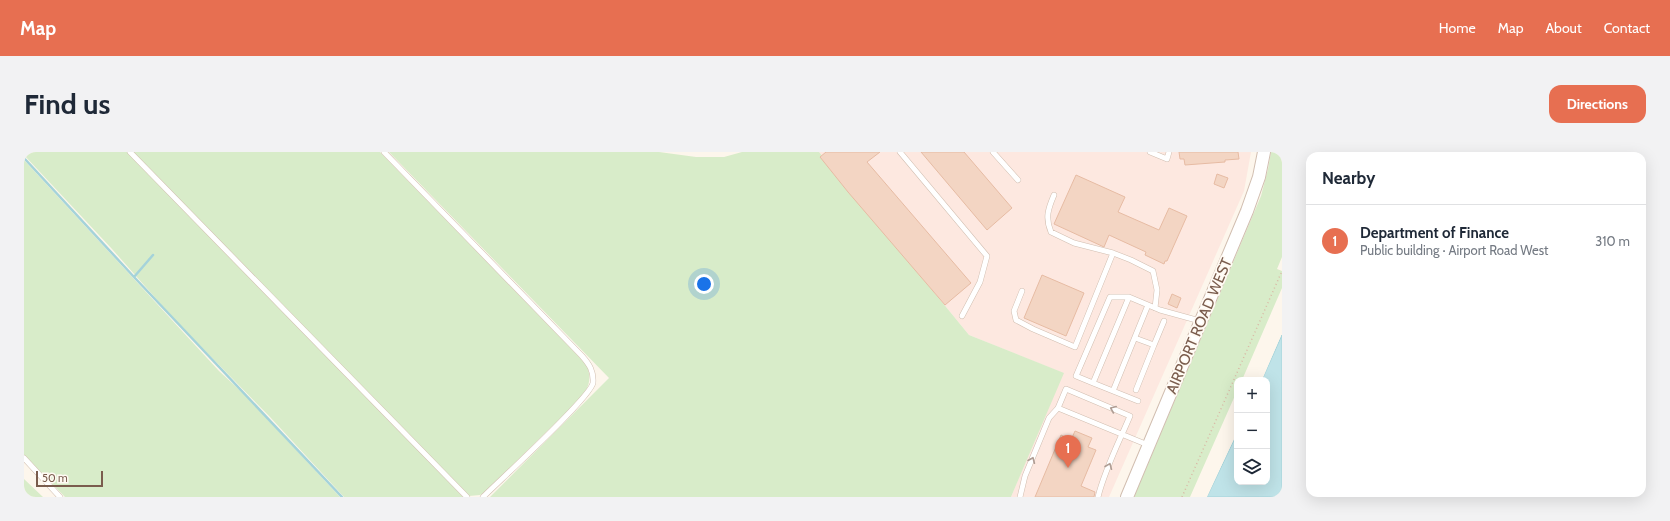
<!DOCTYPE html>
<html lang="en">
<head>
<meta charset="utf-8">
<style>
	:root { --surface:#fff; --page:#f2f2f3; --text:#1f2937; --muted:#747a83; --line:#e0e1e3; --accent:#e76f51 }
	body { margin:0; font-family:Cabin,sans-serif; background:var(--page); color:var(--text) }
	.controls { position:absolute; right:12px; bottom:12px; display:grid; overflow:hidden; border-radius:8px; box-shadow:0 4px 16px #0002 }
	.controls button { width:36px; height:36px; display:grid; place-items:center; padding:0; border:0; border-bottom:1px solid var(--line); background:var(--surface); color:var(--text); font:20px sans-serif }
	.scale { position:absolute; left:12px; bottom:10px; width:67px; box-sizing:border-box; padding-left:4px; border:2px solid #7a5c4d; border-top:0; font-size:11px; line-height:14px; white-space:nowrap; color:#7a5c4d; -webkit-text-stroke:3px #fffaf3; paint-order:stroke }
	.you { position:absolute; left:680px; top:132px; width:14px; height:14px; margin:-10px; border:3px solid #fff; border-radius:50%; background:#1a73e8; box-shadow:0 0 0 6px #1a73e833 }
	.badge { display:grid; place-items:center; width:26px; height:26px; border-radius:50%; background:var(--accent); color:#fff; font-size:13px; font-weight:700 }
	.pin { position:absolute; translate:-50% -33px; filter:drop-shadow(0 1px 2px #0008) }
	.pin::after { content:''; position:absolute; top:21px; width:14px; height:12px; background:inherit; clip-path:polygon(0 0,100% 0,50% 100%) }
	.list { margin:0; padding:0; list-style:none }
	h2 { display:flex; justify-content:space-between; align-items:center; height:52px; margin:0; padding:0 16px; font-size:17px }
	h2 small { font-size:13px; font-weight:400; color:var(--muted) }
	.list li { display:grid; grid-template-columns:26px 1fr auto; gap:12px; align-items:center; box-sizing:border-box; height:72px; padding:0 16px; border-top:1px solid var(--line) }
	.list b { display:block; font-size:15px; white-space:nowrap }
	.list p { margin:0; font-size:13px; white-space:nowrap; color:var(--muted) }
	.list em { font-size:13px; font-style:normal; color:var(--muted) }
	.icon { flex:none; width:22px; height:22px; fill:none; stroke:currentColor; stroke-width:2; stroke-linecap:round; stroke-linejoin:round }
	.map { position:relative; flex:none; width:1258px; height:345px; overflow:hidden; border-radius:12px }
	header { display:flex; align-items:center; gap:24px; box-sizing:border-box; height:56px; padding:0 20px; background:var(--accent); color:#fff }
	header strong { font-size:19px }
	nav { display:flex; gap:22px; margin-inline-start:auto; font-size:14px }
	.intro { display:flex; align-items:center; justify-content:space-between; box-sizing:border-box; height:96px; padding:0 24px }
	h1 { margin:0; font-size:28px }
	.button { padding:10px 18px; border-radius:12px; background:var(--accent); color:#fff; font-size:14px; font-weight:700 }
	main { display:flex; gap:24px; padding:0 24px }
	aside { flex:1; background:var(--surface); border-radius:12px; box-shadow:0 4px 16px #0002 }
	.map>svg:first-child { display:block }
	.commercial { fill:#fde8e0 }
	.green { fill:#d8ecc9 }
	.water { fill:#bfe3e8; stroke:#a5d3da }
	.pier { fill:#fdf6ec }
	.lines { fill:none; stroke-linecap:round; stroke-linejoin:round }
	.stream { stroke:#a5d3da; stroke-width:2.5 }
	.building { fill:#f3d5c3; stroke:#e6bba3 }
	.service-casing { stroke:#d1beb0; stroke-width:6 }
	.tertiary-casing { stroke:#d1beb0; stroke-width:14 }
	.path { stroke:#d9b8a5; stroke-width:1.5; stroke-dasharray:1 3; stroke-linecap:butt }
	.service { stroke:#fff; stroke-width:5 }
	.tertiary { stroke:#fff; stroke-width:12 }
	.oneway { stroke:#af9d94 }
	.labels { text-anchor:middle; stroke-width:3.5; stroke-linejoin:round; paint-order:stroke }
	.street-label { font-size:15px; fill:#7a5c4d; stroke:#fffaf3 }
</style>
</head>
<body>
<header>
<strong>Map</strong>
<nav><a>Home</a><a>Map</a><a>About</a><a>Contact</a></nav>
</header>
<div class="intro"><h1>Find us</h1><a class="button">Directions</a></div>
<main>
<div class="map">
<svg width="1258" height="345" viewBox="0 0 1258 345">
	<rect width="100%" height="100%" fill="#fdf6ec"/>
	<path class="commercial" d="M 795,0 L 1227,0 L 1220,39 L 1085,345 L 987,345 L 1039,221 L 945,183 Z"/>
	<path class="green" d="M 0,0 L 103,0 L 371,273 L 439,345 L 320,345 L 246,265 L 151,168 L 88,97 L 0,3 Z
		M 109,0 L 356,0 L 563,213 C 567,226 566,232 559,244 L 460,341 L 456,343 L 445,344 Z
		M 365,0 L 635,0 L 672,5 L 700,5 L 718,0 L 795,0 L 945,183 L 1040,221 L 987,345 L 466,345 L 585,226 Z
		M 1247,0 L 1258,0 L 1258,105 L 1253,117 L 1258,119 L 1258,136 L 1218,228 L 1213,228 L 1213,239 L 1166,345 L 1110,345 L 1237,44 L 1244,17 Z
		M 0,8 L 195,219 L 221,243 L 316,345 L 41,345 L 0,303 Z
		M 0,327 L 19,345 L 0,345 Z"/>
	<path class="water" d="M 1258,183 L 1258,345 L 1183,345 L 1213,282 L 1213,330 L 1243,330 L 1243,228 L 1238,228 Z"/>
	<path class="pier" d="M 1258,181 L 1238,228 L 1236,228 L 1256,182 Z
		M 1213,280 L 1183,345 L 1181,345 L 1211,281 Z"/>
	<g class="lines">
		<path class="stream" d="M 0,6 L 110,125 L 129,103
			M 110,125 L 318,345"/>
	</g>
	<path class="building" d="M 802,0 L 856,0 L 843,10 L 947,131 L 921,153 L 824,40 L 796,5 Z
		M 897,0 L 940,0 L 988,56 L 963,78 Z
		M 1155,0 L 1214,0 L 1215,7 L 1201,8 L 1201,10 L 1161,13 L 1160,7 L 1156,7 Z
		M 1193,22 L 1204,26 L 1200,36 L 1190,32 Z
		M 1052,23 L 1101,45 L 1094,60 L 1135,78 L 1145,56 L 1163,64 L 1143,109 L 1141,109 L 1140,112 L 1121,103 L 1122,100 L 1085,83 L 1080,95 L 1030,72 Z
		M 1018,123 L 1060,141 L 1042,184 L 1000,166 Z
		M 1148,142 L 1157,146 L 1153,156 L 1144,152 Z
		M 1051,279 L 1068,286 L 1064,295 L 1072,298 L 1057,334 L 1071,340 L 1070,345 L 1011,345 L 1037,283 L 1047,288 Z"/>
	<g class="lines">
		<defs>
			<path id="service" d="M 106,0 L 443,345
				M 360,0 L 558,204 C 565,212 570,219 569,231 C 566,246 475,329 459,345
				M 876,0 L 963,104 L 956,130 L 938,164
				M 969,0 L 994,28
				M 1126,0 L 1143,7 L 1145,0
				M 1030,43 C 1024,57 1021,66 1027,80 L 1050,91 L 1089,101
				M 998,139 L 990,159 L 992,168 L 1009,177 L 1051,195 L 1089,101 L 1107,108 L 1129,119 L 1133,138 L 1131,156
				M 1105,145 L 1086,145 L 1052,224 L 1069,231 L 1105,145 L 1136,158 L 1176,169
				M 1111,186 L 1130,193 L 1112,238
				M 1130,193 L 1140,169
				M 1069,231 L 1114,249
				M 1089,239 L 1124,153
				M 0,306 L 36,345
				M 996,345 L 1001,324 L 1025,266 L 1034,256
				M 1074,345 C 1081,317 1095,290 1106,264 L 1042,237 L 1034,256 L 1124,293"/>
			<path id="tertiary" d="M 1103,345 L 1223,59 L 1235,25 L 1240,0"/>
		</defs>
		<use href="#service" class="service-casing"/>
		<use href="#tertiary" class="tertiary-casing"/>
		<path class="path" d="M 1158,345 L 1258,119"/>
		<use href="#service" class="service"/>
		<use href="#tertiary" class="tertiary"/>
	</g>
	<defs><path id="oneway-chevron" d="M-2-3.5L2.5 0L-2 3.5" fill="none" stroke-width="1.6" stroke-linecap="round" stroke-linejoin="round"/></defs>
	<g class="oneway">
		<use href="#oneway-chevron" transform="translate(1089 257) rotate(-157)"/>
		<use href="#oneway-chevron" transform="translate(1008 308) rotate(-67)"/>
		<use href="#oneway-chevron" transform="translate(1085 314) rotate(-68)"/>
	</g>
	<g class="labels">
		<g class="street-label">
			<text transform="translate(1175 174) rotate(-67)" y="5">AIRPORT ROAD WEST</text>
		</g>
	</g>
</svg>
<div class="controls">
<button>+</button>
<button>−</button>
<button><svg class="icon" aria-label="layers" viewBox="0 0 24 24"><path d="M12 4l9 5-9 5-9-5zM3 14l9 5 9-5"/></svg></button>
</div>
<div class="scale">50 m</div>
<div class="you"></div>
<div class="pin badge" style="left:1044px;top:316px">1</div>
</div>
<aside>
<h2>Nearby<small></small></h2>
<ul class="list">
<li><span class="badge">1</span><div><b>Department of Finance</b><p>Public building · Airport Road West</p></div><em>310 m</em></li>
</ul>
</aside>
</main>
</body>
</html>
